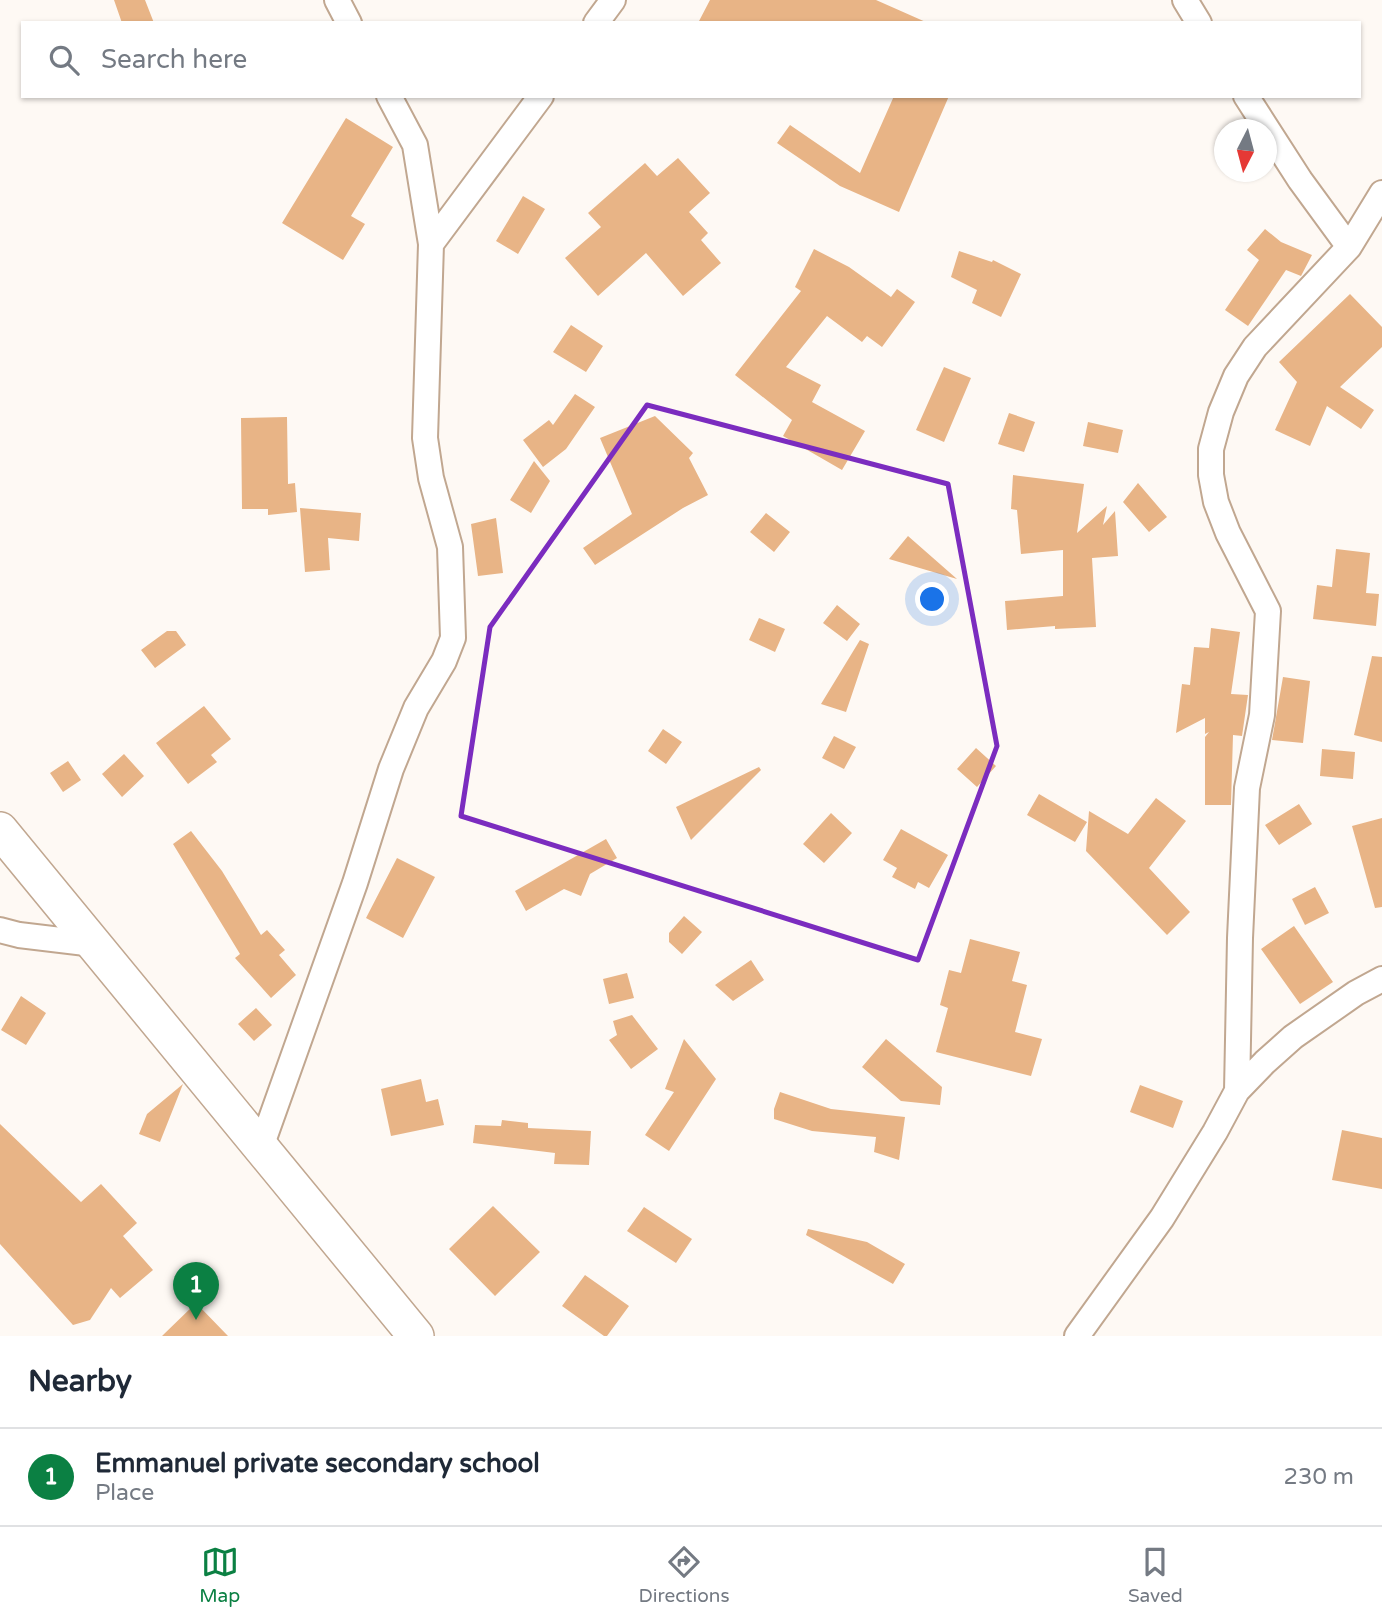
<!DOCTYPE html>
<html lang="en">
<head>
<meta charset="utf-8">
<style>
	:root { --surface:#fff; --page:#f6f6f7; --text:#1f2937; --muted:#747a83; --line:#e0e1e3; --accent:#0b8043 }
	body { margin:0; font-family:"Varela Round",sans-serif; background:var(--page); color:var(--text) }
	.compass { position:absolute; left:1214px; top:119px; width:63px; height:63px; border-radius:50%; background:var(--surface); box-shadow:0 2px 5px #0004; rotate:186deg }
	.you { position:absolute; left:933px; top:600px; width:24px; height:24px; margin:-18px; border:5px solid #fff; border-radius:50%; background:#1a73e8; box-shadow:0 0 0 10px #1a73e833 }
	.badge { display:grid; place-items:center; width:46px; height:46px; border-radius:50%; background:var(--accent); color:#fff; font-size:23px; font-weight:700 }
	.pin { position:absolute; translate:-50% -58px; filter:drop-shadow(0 2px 4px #0008) }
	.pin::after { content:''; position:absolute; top:37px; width:24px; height:21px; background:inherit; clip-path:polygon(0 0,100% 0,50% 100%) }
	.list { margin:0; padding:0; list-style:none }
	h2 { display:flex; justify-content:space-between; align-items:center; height:91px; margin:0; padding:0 28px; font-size:30px }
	h2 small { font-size:23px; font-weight:400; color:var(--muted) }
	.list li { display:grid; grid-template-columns:46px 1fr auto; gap:21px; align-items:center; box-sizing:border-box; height:98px; padding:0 28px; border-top:2px solid var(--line) }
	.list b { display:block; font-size:26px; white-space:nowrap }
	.list p { margin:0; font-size:23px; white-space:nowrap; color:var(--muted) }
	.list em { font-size:23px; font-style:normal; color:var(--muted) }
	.icon { flex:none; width:38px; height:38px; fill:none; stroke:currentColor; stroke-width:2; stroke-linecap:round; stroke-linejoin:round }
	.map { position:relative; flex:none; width:1382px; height:1336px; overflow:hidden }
	.search { position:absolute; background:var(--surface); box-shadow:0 2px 5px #0004; left:21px; right:21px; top:21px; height:77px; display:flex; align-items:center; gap:18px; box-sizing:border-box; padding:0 24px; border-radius:0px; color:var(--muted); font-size:26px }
	.sheet { height:189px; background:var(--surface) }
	nav { display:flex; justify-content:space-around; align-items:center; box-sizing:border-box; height:98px; border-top:2px solid var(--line); background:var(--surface); font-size:19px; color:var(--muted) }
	nav a { display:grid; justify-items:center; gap:4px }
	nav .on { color:var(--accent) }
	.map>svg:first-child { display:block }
	.building { fill:#e8b486 }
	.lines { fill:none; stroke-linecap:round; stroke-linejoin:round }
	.minor-casing { stroke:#c1a790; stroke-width:28 }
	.secondary-casing { stroke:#c1a790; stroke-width:38 }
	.minor { stroke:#fff; stroke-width:24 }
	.secondary { stroke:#fff; stroke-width:35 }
	.marked { fill:none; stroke:#7b2cbf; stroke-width:5; stroke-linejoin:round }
</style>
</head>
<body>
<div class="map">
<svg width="1382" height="1336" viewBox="0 0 1382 1336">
	<rect width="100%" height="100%" fill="#fef9f4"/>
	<path class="building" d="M 114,0 L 145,0 L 154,23 L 122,23 Z
		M 710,0 L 876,0 L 928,23 L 698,23 Z
		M 894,96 L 949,96 L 899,212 L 840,186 L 777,143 L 790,125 L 860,173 Z
		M 346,118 L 393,147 L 351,216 L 365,224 L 343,260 L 282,223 Z
		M 678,158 L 710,193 L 689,212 L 708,233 L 701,240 L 721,263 L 683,296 L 646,253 L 598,296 L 565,258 L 601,227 L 588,213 L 645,163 L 657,176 Z
		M 523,196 L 545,209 L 518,254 L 496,241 Z
		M 1265,229 L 1281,242 L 1312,255 L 1301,276 L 1286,270 L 1248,326 L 1225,310 L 1259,260 L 1247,250 Z
		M 814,249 L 849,267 L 891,297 L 897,289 L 915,302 L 882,347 L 867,336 L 862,342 L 827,316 L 786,367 L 821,385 L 812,402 L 865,431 L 842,470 L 783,436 L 792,420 L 735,375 L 801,291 L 795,287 Z
		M 959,251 L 992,262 L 993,260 L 1021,274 L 1001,317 L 972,303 L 977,290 L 951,277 Z
		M 1350,294 L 1382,327 L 1382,347 L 1340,387 L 1374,410 L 1361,429 L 1327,406 L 1310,446 L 1275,430 L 1297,382 L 1279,362 Z
		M 571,325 L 603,346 L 586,372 L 553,352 Z
		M 944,367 L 971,378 L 944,442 L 916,430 Z
		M 575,394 L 595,407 L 566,449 L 543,467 L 523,440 L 549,420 L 553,425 Z
		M 1009,413 L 1035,422 L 1024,452 L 998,444 Z
		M 655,416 L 693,453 L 689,458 L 708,495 L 683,508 L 595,565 L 583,548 L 632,514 L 600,438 Z
		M 287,417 L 288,484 L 295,483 L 297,512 L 268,515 L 268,509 L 242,509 L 241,418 Z
		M 1088,422 L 1123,430 L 1118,453 L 1083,446 Z
		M 534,461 L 550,481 L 531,513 L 510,500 Z
		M 1013,475 L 1084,484 L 1077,533 L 1107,506 L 1103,525 L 1115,511 L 1118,556 L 1092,558 L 1096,627 L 1055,629 L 1055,626 L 1007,630 L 1005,601 L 1063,596 L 1063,550 L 1021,554 L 1017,510 L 1011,509 Z
		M 1138,483 L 1167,517 L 1149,532 L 1123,502 Z
		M 300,508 L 361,513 L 359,541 L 328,538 L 330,570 L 305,572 Z
		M 766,513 L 790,532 L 774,552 L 750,532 Z
		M 496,518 L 503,573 L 478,576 L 471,524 Z
		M 908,536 L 957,579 L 889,559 Z
		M 1336,549 L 1370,553 L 1366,593 L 1379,594 L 1376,626 L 1313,619 L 1317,585 L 1332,587 Z
		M 837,605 L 860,624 L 847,641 L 823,623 Z
		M 759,618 L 785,629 L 775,652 L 749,640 Z
		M 1211,628 L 1240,632 L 1231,694 L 1248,695 L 1242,736 L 1233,735 L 1231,805 L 1205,805 L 1205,737 L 1209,732 L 1205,734 L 1205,718 L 1176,733 L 1182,684 L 1190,685 L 1194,647 L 1209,648 Z
		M 167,631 L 176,631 L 186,645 L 155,668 L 141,650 Z
		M 860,640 L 869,644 L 846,712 L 821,704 Z
		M 1372,656 L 1382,657 L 1382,742 L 1354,735 Z
		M 1283,677 L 1310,681 L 1303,743 L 1272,740 Z
		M 204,706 L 231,739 L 211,755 L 217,762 L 188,784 L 156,743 Z
		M 663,729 L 682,742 L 666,764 L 648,751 Z
		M 834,736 L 856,747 L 844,769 L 822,758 Z
		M 976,748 L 996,766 L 977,787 L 957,769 Z
		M 1322,749 L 1355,752 L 1353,779 L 1320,776 Z
		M 124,754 L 144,776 L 122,797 L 102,774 Z
		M 68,761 L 81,780 L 63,792 L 50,773 Z
		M 759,767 L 761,770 L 691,840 L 676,807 Z
		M 1039,794 L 1087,822 L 1075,842 L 1027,815 Z
		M 1156,798 L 1186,821 L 1149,868 L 1190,912 L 1167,935 L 1086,851 L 1089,811 L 1128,834 Z
		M 1299,804 L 1312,824 L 1279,845 L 1265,825 Z
		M 831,813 L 852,833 L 824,863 L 803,844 Z
		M 1382,818 L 1382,907 L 1375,908 L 1352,826 Z
		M 901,829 L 948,855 L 929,888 L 918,882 L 915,889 L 892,877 L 897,868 L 883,860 Z
		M 191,831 L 222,871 L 261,935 L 267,930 L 285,950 L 279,955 L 296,975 L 271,998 L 235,958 L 240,954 L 173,844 Z
		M 606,839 L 617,858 L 590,874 L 581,896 L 564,889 L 526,911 L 515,891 Z
		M 397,858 L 435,877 L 403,938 L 366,918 Z
		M 1315,887 L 1329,913 L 1305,925 L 1292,899 Z
		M 684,916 L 702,932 L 682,954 L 669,942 L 669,933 Z
		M 1294,926 L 1333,982 L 1300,1004 L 1261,949 Z
		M 970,939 L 1020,952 L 1012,981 L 1027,985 L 1015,1032 L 1042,1039 L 1031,1076 L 936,1052 L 948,1008 L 940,1005 L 949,970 L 961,973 Z
		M 751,960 L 764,980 L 733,1001 L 715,985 Z
		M 627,973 L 634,998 L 609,1004 L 603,979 Z
		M 21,996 L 46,1013 L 26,1045 L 1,1030 Z
		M 256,1008 L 272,1025 L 254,1041 L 238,1024 Z
		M 632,1015 L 658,1049 L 631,1069 L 609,1040 L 617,1035 L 613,1021 Z
		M 684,1039 L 716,1079 L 669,1151 L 645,1135 L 674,1092 L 665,1089 Z
		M 886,1039 L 942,1087 L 940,1105 L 901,1101 L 862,1067 Z
		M 421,1079 L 426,1102 L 438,1099 L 444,1125 L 391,1136 L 381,1089 Z
		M 183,1084 L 160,1142 L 139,1134 L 147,1114 Z
		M 1140,1085 L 1183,1101 L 1173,1128 L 1130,1112 Z
		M 780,1092 L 831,1109 L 905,1117 L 899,1160 L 874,1152 L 876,1137 L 812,1131 L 774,1119 L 774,1109 Z
		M 502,1120 L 528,1123 L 528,1128 L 591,1131 L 589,1165 L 554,1164 L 555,1153 L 473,1143 L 475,1125 L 501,1126 Z
		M 0,1124 L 81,1202 L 101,1184 L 137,1223 L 123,1236 L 153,1270 L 120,1298 L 111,1288 L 90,1320 L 73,1325 L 0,1244 Z
		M 1342,1130 L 1382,1138 L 1382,1189 L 1332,1180 Z
		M 493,1206 L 540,1252 L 495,1296 L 449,1249 Z
		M 644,1207 L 692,1239 L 676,1263 L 627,1231 Z
		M 808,1229 L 867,1242 L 905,1264 L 893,1284 L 806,1235 Z
		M 585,1275 L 629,1306 L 607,1336 L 604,1336 L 562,1306 Z
		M 196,1303 L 228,1336 L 162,1336 Z"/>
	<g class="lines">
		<defs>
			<path id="minor" d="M 337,0 L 349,23
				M 1185,0 L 1199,23
				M 596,23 L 613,0
				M 431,244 L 541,96
				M 1349,247 L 1382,193
				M 0,930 L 19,935 L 94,944
				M 1237,1091 L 1240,938 L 1247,788 L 1262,715 L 1268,611 L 1228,533 L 1216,502 L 1211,475 L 1211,449 L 1221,412 L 1236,376 L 1255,347 L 1349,247 L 1300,180 L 1246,96
				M 261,1147 L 355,883 L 391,769 L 416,708 L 444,661 L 453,638 L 450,547 L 431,478 L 425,438 L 431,244 L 415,145 L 389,96
				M 1077,1336 L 1162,1218 L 1215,1132 L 1237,1091 L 1265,1062 L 1293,1037 L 1356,993 L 1382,979"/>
			<path id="secondary" d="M 0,830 L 416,1336"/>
		</defs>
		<use href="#minor" class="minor-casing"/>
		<use href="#secondary" class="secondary-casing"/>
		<use href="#minor" class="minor"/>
		<use href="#secondary" class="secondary"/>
	</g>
	<path class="marked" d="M 647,405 L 948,484 L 997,746 L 918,960 L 461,816 L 490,627 Z"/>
</svg>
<svg class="compass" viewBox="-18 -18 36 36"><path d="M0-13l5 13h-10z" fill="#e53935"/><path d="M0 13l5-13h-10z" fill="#747a83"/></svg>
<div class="you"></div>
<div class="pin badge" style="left:196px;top:1320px">1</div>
<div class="search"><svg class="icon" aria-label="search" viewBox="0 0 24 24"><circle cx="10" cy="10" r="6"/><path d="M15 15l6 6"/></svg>Search here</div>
</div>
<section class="sheet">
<h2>Nearby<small></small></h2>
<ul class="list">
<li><span class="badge">1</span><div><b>Emmanuel private secondary school</b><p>Place</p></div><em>230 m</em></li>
</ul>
</section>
<nav>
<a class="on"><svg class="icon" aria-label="map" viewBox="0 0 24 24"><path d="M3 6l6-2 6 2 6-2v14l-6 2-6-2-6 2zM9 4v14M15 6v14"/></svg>Map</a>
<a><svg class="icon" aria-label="directions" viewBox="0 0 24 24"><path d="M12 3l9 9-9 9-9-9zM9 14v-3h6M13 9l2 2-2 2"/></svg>Directions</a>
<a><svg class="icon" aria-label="saved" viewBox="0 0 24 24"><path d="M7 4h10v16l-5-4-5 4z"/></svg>Saved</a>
</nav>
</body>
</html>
